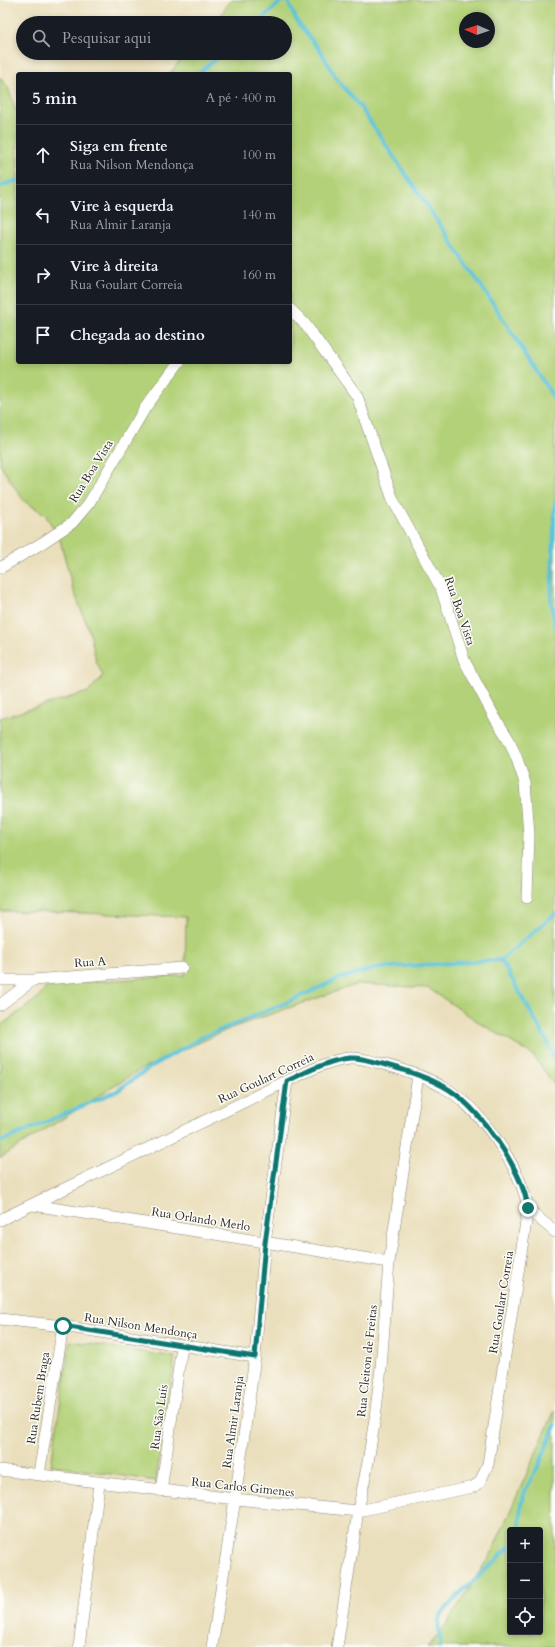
<!DOCTYPE html>
<html lang="pt">
<head>
<meta charset="utf-8">
<style>
	:root { --surface:#171b24; --page:#242831; --text:#f1f3f6; --muted:#9ea1a6; --line:#363941 }
	body { margin:0; font-family:Cardo,serif; background:var(--page); color:var(--text) }
	.controls { position:absolute; right:12px; bottom:12px; display:grid; overflow:hidden; border-radius:4px; box-shadow:0 2px 6px #0003 }
	.controls button { width:36px; height:36px; display:grid; place-items:center; padding:0; border:0; border-bottom:1px solid var(--line); background:var(--surface); color:var(--text); font:20px sans-serif }
	.compass { position:absolute; left:459px; top:12px; width:36px; height:36px; border-radius:50%; background:var(--surface); box-shadow:0 2px 6px #0003; rotate:272deg }
	.stop { position:absolute; width:12px; height:12px; margin:-9px; border:3px solid #0f766e; border-radius:50%; background:#fff }
	.stop.end { background:#0f766e; border-color:#fff; box-shadow:0 1px 4px #0008 }
	.list { margin:0; padding:0; list-style:none }
	h2 { display:flex; justify-content:space-between; align-items:center; height:52px; margin:0; padding:0 16px; font-size:17px }
	h2 small { font-size:13px; font-weight:400; color:var(--muted) }
	.list li { display:grid; grid-template-columns:26px 1fr auto; gap:12px; align-items:center; box-sizing:border-box; height:60px; padding:0 16px; border-top:1px solid var(--line) }
	.list b { display:block; font-size:15px; white-space:nowrap }
	.list p { margin:0; font-size:13px; white-space:nowrap; color:var(--muted) }
	.list em { font-size:13px; font-style:normal; color:var(--muted) }
	.icon { flex:none; width:22px; height:22px; fill:none; stroke:currentColor; stroke-width:2; stroke-linecap:round; stroke-linejoin:round }
	.map { position:relative; flex:none; width:555px; height:1647px; overflow:hidden }
	.search { position:absolute; background:var(--surface); box-shadow:0 2px 6px #0003; left:16px; top:16px; width:276px; height:44px; display:flex; align-items:center; gap:10px; box-sizing:border-box; padding:0 14px; border-radius:22px; color:var(--muted); font-size:15px }
	.panel { position:absolute; background:var(--surface); box-shadow:0 2px 6px #0003; left:16px; top:72px; width:276px; height:292px; border-radius:4px }
	.map>svg:first-child { display:block }
	.green { fill:#b3d178; stroke:#6f7e52; fill-rule:evenodd }
	.lines { fill:none; stroke-linecap:round; stroke-linejoin:round }
	.stream { stroke:#5bc2d8; stroke-width:4 }
	.street-casing { stroke:#8a8574; stroke-width:12 }
	.street { stroke:#fff; stroke-width:11 }
	.route { stroke:#0f766e; stroke-width:5 }
	.labels { text-anchor:middle; stroke-width:3; stroke-linejoin:round; paint-order:stroke }
	.street-label { font-size:12px; fill:#2b2b2b; stroke:#fdfcf7 }
</style>
</head>
<body>
<div class="map">
<svg width="555" height="1647" viewBox="0 0 555 1647">
	<rect width="100%" height="100%" fill="#fdfcf7"/>
	<filter id="ink" filterUnits="userSpaceOnUse"><feTurbulence type="fractalNoise" baseFrequency=".025" numOctaves="2"/><feDisplacementMap in="SourceGraphic" scale="8" xChannelSelector="R" yChannelSelector="G"/><feConvolveMatrix kernelMatrix="1 2 1 2 8 2 1 2 1" color-interpolation-filters="sRGB"/></filter>
	<filter id="wash" filterUnits="userSpaceOnUse"><feTurbulence type="fractalNoise" baseFrequency=".012" numOctaves="4" result="noise"/><feDisplacementMap in="SourceGraphic" scale="16" xChannelSelector="R" yChannelSelector="G"/><feGaussianBlur stdDeviation="0.9" result="paint"/><feColorMatrix in="noise" values="0 0 0 0 0 0 0 0 0 0 0 0 0 0 0 0 0 1.4 0 .05"/><feComposite in="paint" operator="in"/></filter>
	<g filter="url(#wash)">
		<rect width="100%" height="100%" fill="#eadfbc"/>
		<path class="green" d="M 231,0 L 555,0 L 555,1086 L 533,1055 L 480,1023 L 428,988 L 358,984 L 231,1028 L 140,1070 L 0,1158 L 0,1026 L 38,998 L 48,985 L 185,975 L 186,917 L 52,912 L 0,911 L 0,718 L 88,692 L 103,676 L 96,661 L 90,633 L 73,589 L 60,540 L 45,514 L 24,501 L 0,465 L 0,77 L 8,87 L 14,106 L 18,114 L 18,362 L 290,362 L 290,74 L 168,74 L 173,70 L 185,53 L 285,53 L 285,23 L 215,23 ZM 465,18 L 489,18 L 489,42 L 465,42 Z
			M 70,1341 L 175,1357 L 156,1481 L 51,1465 Z
			M 555,1410 L 555,1647 L 427,1647 L 446,1625 L 491,1554 ZM 510,1530 L 540,1530 L 540,1632 L 510,1632 Z"/>
		<g class="lines">
			<path class="stream" d="M 287,0 L 298,23 L 321,52 L 337,79 L 361,108 L 498,311 L 555,400
				M 257,23 L 283,0
				M 198,74 L 222,53
				M 0,186 L 18,180
				M 555,503 L 551,601 L 555,626
				M 501,960 L 546,1039 L 555,1061
				M 0,1142 L 117,1091 L 152,1066 L 203,1037 L 286,1003 L 340,978 L 377,968 L 501,960 L 555,914
				M 519,1530 L 521,1504 L 525,1491 L 540,1463 L 555,1425
				M 440,1647 C 443,1636 435,1627 440,1617 C 442,1612 448,1607 452,1602 C 469,1582 492,1567 510,1546"/>
		</g>
	</g>
	<g filter="url(#ink)">
		<g class="lines">
			<defs>
				<path id="street" d="M 290,309 L 305,324 L 357,396 L 393,500 L 441,588 L 464,660 L 495,718 L 509,740 L 517,759 L 525,783 L 527,808 L 529,834 L 527,898
					M 0,568 L 42,543 L 72,523 L 89,503 L 145,408 L 179,362
					M 0,980 L 33,980 L 182,968
					M 0,1005 L 33,980
					M 33,1205 L 389,1262
					M 528,1209 L 555,1232
					M 0,1220 L 287,1081 C 307,1072 328,1060 350,1058 C 361,1057 375,1062 386,1065 C 405,1070 426,1077 443,1087 C 478,1105 523,1170 528,1209 L 488,1464 L 480,1482 L 473,1487 L 358,1511 L 235,1499 L 0,1470
					M 0,1319 L 63,1326 L 255,1357
					M 39,1474 L 63,1326
					M 161,1491 L 182,1346
					M 79,1647 L 99,1483
					M 212,1647 L 235,1499 L 255,1357 L 265,1243 L 287,1081
					M 337,1647 L 358,1511 L 368,1462 L 375,1418 L 381,1368 L 389,1262 L 418,1076"/>
			</defs>
			<use href="#street" class="street-casing"/>
			<use href="#street" class="street"/>
		</g>
	</g>
	<g class="lines" filter="url(#ink)">
		<path class="route" d="M 63,1326 L 255,1357 L 265,1243 L 287,1081 C 307,1072 328,1060 350,1058 C 361,1057 375,1062 386,1065 C 405,1070 426,1077 443,1086 C 478,1105 523,1170 528,1208"/>
	</g>
	<g class="labels">
		<g class="street-label">
			<text transform="translate(91 471) rotate(-58)" y="4">Rua Boa Vista</text>
			<text transform="translate(460 611) rotate(71)" y="4">Rua Boa Vista</text>
			<text transform="translate(90 962) rotate(-4)" y="4">Rua A</text>
			<text transform="translate(266 1078) rotate(-25)" y="4">Rua Goulart Correia</text>
			<text transform="translate(201 1219) rotate(9)" y="4">Rua Orlando Merlo</text>
			<text transform="translate(501 1302) rotate(-81)" y="4">Rua Goulart Correia</text>
			<text transform="translate(141 1326) rotate(9)" y="4">Rua Nilson Mendonça</text>
			<text transform="translate(367 1361) rotate(-84)" y="4">Rua Cleiton de Freitas</text>
			<text transform="translate(38 1398) rotate(-81)" y="4">Rua Rubem Braga</text>
			<text transform="translate(159 1417) rotate(-82)" y="4">Rua São Luís</text>
			<text transform="translate(233 1422) rotate(-82)" y="4">Rua Almir Laranja</text>
			<text transform="translate(243 1487) rotate(6)" y="4">Rua Carlos Gimenes</text>
		</g>
	</g>
</svg>
<div class="controls">
<button>+</button>
<button>−</button>
<button><svg class="icon" aria-label="locate" viewBox="0 0 24 24"><circle cx="12" cy="12" r="6"/><path d="M12 2v4M12 18v4M2 12h4M18 12h4"/></svg></button>
</div>
<svg class="compass" viewBox="-18 -18 36 36"><path d="M0-13l5 13h-10z" fill="#e53935"/><path d="M0 13l5-13h-10z" fill="#9ea1a6"/></svg>
<div class="stop" style="left:63px;top:1326px"></div>
<div class="stop end" style="left:528px;top:1208px"></div>
<div class="search"><svg class="icon" aria-label="search" viewBox="0 0 24 24"><circle cx="10" cy="10" r="6"/><path d="M15 15l6 6"/></svg>Pesquisar aqui</div>
<section class="panel">
<h2>5 min<small>A pé · 400 m</small></h2>
<ul class="list">
<li><svg class="icon" aria-label="ahead" viewBox="0 0 24 24"><path d="M12 20V5M6 11l6-6 6 6"/></svg><div><b>Siga em frente</b><p>Rua Nilson Mendonça</p></div><em>100 m</em></li>
<li><svg class="icon" aria-label="left" viewBox="0 0 24 24"><path d="M17 20v-9H6M10 6l-5 5 5 5"/></svg><div><b>Vire à esquerda</b><p>Rua Almir Laranja</p></div><em>140 m</em></li>
<li><svg class="icon" aria-label="right" viewBox="0 0 24 24"><path d="M7 20v-9h11M14 6l5 5-5 5"/></svg><div><b>Vire à direita</b><p>Rua Goulart Correia</p></div><em>160 m</em></li>
<li><svg class="icon" aria-label="arrive" viewBox="0 0 24 24"><path d="M6 21V4h12l-3 4 3 4H6"/></svg><div><b>Chegada ao destino</b></div></li>
</ul>
</section>
</div>
</body>
</html>
